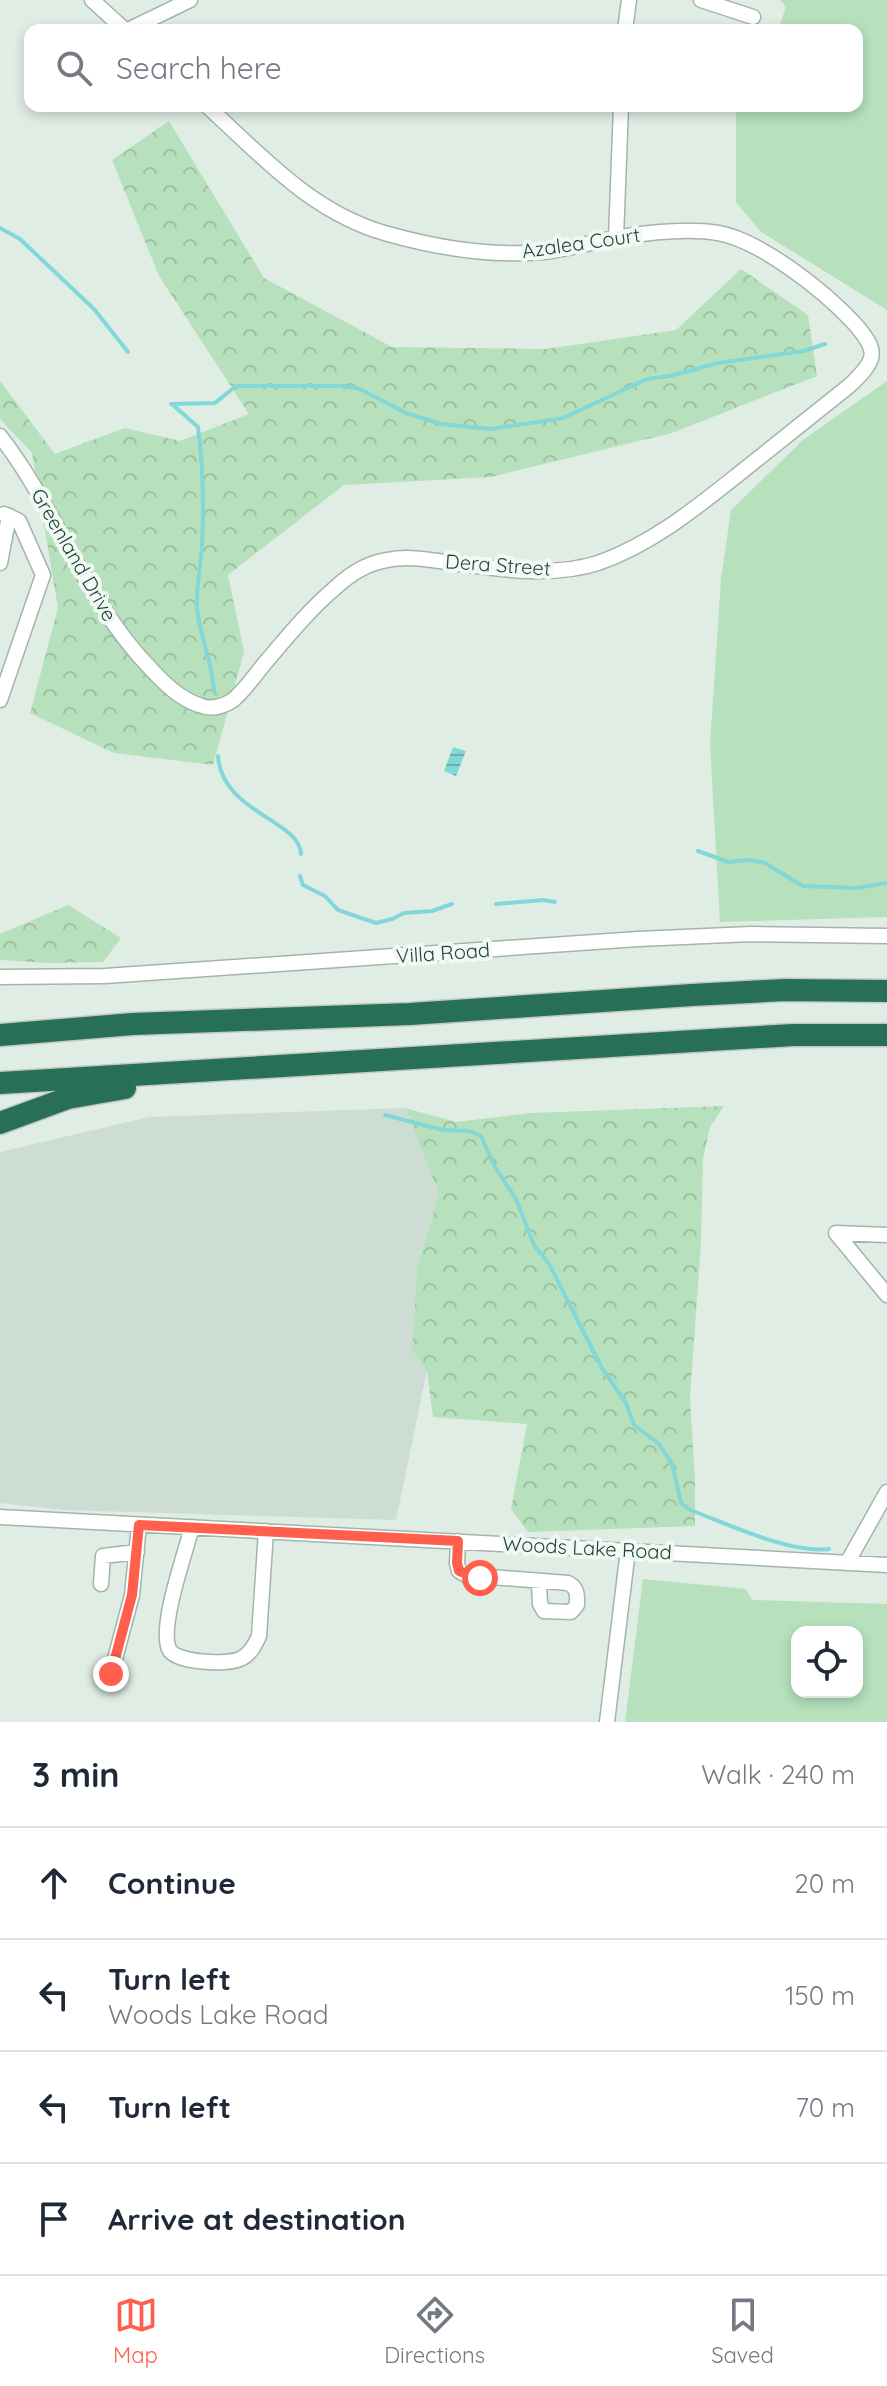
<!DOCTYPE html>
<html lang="en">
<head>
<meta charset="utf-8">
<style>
	:root { --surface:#fff; --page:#f2f2f3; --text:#1f2937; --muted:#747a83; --line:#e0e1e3; --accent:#ff5f4c }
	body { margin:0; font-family:Quicksand,sans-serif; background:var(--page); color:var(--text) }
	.controls { position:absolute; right:24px; bottom:24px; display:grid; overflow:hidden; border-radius:16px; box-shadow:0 4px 12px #0003 }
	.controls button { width:72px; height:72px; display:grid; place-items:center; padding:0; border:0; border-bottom:2px solid var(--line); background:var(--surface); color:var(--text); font:40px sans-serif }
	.stop { position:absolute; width:24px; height:24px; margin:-18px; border:6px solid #ff5f4c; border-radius:50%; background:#fff }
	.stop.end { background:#ff5f4c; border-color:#fff; box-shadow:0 2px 8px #0008 }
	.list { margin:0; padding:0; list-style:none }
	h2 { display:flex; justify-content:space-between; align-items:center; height:104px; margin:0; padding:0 32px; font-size:34px }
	h2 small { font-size:26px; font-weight:400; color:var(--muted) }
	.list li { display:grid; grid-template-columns:52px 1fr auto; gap:24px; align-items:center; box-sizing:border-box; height:112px; padding:0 32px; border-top:2px solid var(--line) }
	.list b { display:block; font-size:30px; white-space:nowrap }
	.list p { margin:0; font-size:26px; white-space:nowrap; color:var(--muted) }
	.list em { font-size:26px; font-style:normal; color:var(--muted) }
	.icon { flex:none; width:44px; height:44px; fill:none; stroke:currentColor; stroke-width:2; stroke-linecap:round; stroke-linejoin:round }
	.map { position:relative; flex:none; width:887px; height:1722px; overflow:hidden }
	.search { position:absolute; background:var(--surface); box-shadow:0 4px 12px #0003; left:24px; right:24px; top:24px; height:88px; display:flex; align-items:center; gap:20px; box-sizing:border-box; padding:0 28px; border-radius:16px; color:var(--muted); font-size:30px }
	.sheet { height:552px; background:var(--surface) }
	nav { display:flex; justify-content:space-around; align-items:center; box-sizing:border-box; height:112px; border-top:2px solid var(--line); background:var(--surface); font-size:22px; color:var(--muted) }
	nav a { display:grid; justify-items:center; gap:4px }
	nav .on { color:var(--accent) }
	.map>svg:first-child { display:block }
	.built { fill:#ceddd4 }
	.grass { fill:#b6e1bc; fill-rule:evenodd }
	.forest { fill:url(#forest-crowns) }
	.water { fill:url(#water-rules) }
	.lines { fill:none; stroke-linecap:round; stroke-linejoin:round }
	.stream { stroke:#82d7d8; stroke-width:4 }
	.minor-casing { stroke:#a2b5ac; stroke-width:17 }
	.highway-casing { stroke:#c0c9c6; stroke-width:25 }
	.minor { stroke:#fff; stroke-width:14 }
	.highway { stroke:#276f56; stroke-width:22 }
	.route { stroke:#ff5f4c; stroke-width:10 }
	.labels { text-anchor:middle; stroke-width:8; stroke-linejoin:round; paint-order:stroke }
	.street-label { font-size:20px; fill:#1f3f32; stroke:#f1f9f4 }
</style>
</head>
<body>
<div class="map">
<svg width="887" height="1722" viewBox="0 0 887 1722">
	<defs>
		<pattern id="forest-crowns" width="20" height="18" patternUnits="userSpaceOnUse" patternTransform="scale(2)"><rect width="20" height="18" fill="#b6e1bc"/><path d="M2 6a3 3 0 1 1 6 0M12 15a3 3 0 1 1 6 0" fill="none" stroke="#9cc2a2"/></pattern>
		<pattern id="water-rules" width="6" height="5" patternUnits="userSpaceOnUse" patternTransform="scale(2)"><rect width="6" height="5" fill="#82d7d8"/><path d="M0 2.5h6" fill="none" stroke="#6ab0b0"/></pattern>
	</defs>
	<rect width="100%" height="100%" fill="#e0ede5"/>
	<path class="built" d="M 405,1108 L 439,1194 L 417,1269 L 412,1349 L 427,1371 L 396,1520 L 62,1510 L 0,1503 L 0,1152 L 149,1117 Z"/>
	<path class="grass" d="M 780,0 L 887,0 L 887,310 L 761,232 L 736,202 L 736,106 L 857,106 L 857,30 L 778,30 L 786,7 Z
		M 887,381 L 887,917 L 720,922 L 710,744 L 721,579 L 731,510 L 804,439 Z
		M 643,1579 L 746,1589 L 752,1600 L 887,1604 L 887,1722 L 625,1722 ZM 797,1632 L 857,1632 L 857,1692 L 797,1692 Z"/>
	<path class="forest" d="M 169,121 L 264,278 L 392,347 L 546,349 L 676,330 L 741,269 L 808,315 L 817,376 L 672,433 L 491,477 L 344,485 L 228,575 L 244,652 L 213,765 L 114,753 L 30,713 L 58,608 L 32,453 L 0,419 L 0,381 L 55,454 L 125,428 L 180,441 L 249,414 L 159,276 L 112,160 Z
		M 68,905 L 121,938 L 103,962 L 48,963 L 0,960 L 0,934 Z
		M 724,1106 L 710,1127 L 703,1159 L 701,1243 L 690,1397 L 695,1482 L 695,1526 L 528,1532 L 511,1509 L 527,1424 L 433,1417 L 427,1371 L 412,1350 L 417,1269 L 439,1194 L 405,1108 L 456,1122 L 530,1113 Z"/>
	<path class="water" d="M 453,747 L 466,751 L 456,776 L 444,771 Z"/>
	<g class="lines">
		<path class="stream" d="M 0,228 L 20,239 L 94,309 L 128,352
			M 171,404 L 215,403 L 236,386 L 343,386 L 360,389 L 406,413 L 441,424 L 491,429 L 563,418 L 647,379 L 670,376 L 718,363 L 804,351 L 825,344
			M 173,405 L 198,427 C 203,465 204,505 202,545 C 201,565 196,586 197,607 C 199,636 213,662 214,692
			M 218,756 C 222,813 300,820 301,854
			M 698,851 L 728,862 L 749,860 L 765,863 L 803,886 L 857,888 L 887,883
			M 300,876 L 303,885 L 325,896 L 338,910 L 376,923 L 392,919 L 404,913 L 432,911 L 452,904
			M 496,904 L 543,900 L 555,902
			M 385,1115 L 443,1130 L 469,1131 L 481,1136 L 495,1167 L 516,1199 L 534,1245 L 549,1264 L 602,1368 L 626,1403 L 634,1425 L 659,1444 L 672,1464 L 681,1503 L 690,1510 C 725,1523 791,1554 829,1549"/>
		<defs>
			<path id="minor" d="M 92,0 L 125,30
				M 701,0 L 753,17
				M 128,30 L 190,0
				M 625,30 L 629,0
				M 616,238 L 621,106
				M 0,436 C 57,509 85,602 151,669 C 164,683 180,699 199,705 C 210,710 223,707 233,700 C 245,690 255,675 265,663 C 287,637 309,610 335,588 C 350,574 367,563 387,560 C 411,555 436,561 460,564 C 504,570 554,577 598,563 C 652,544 696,508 740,473 C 776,444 813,415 849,386 C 878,359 879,351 853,322 C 824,291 760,240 718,233 C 687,228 652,232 621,237 C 595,241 570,249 544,252 C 491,257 438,248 388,234 C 312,213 263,157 207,106
				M 0,563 L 9,516 L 4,514
				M 0,700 L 43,575 L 19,521 L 9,516
				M 0,977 L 105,976 L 638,939 L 751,934 L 887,936
				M 887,1235 L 836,1233 L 887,1295
				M 0,1517 L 887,1565
				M 192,1527 C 185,1554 159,1626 169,1649 C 175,1663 227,1665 240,1659 C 250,1655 255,1645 259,1636 L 266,1531
				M 458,1541 L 457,1563 L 459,1571 L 466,1575 L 568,1583 C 578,1588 577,1595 577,1605 L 571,1612 L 544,1611 L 540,1604 L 539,1582
				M 847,1563 L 887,1492
				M 101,1584 L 103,1556 L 137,1552
				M 111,1674 L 132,1595 L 139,1525
				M 607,1722 L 628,1550"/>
			<path id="highway" d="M 0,1035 L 133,1024 L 410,1014 L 692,995 L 785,990 L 887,991
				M 0,1083 L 793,1035 L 887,1035
				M 0,1123 L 68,1098 L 125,1088"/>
		</defs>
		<use href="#minor" class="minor-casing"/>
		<use href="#highway" class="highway-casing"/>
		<use href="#minor" class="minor"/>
		<use href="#highway" class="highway"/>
	</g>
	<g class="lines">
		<path class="route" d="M 111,1674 L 132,1595 L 139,1525 L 458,1541 L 457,1563 L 459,1571 L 480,1578"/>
	</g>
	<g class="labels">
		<g class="street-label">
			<text transform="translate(581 243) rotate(-8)" y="7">Azalea Court</text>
			<text transform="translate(74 555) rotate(60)" y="7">Greenland Drive</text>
			<text transform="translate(498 565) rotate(4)" y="7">Dera Street</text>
			<text transform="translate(443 953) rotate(-4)" y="7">Villa Road</text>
			<text transform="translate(587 1548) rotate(3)" y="7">Woods Lake Road</text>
		</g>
	</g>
</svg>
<div class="controls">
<button><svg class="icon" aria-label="locate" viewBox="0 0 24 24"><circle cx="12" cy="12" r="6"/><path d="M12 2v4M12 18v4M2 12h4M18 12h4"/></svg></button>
</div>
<div class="stop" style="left:480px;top:1578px"></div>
<div class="stop end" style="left:111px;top:1674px"></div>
<div class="search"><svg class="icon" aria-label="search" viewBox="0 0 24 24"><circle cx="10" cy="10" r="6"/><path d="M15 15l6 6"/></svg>Search here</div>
</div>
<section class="sheet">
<h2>3 min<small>Walk · 240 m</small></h2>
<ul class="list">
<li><svg class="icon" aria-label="ahead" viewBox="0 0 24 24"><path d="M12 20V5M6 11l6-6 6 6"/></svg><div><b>Continue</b></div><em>20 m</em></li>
<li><svg class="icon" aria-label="left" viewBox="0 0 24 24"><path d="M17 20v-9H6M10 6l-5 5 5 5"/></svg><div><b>Turn left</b><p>Woods Lake Road</p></div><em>150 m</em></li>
<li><svg class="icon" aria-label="left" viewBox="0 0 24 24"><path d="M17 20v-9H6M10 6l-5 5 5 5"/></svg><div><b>Turn left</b></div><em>70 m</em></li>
<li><svg class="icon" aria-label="arrive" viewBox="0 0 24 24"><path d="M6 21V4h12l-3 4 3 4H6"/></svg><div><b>Arrive at destination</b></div></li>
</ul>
</section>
<nav>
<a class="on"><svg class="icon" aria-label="map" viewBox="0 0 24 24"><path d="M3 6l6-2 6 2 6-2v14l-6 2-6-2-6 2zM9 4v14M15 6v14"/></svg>Map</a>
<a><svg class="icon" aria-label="directions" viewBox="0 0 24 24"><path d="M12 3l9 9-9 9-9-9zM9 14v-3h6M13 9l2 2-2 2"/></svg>Directions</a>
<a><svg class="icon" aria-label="saved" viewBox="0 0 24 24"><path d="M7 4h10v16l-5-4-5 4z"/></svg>Saved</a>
</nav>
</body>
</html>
